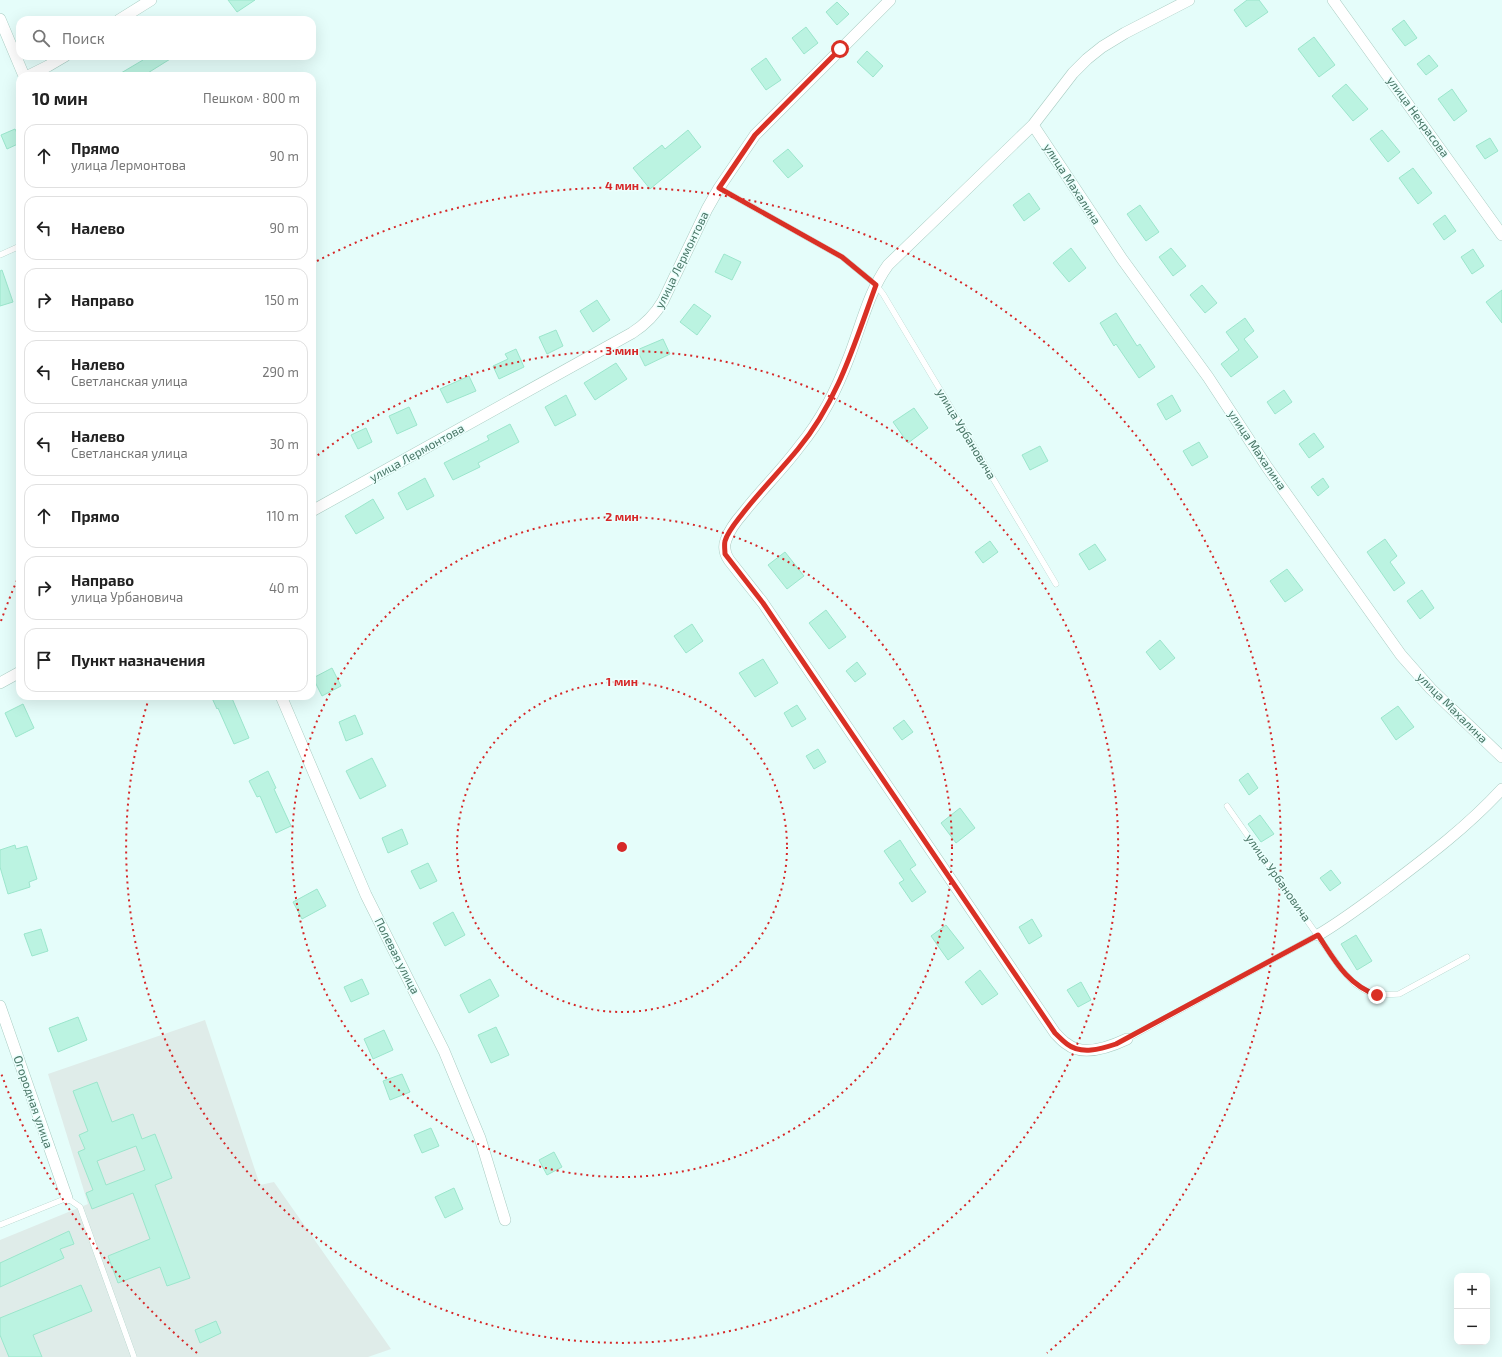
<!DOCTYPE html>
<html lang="ru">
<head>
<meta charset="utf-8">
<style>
	:root { --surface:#fff; --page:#f6f6f6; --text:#222; --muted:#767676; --line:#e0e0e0 }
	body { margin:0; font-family:"Exo 2",sans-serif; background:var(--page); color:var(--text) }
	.controls { position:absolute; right:12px; bottom:12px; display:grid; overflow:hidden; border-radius:8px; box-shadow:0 4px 16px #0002 }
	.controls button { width:36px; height:36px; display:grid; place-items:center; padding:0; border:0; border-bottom:1px solid var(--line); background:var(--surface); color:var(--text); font:20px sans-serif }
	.stop { position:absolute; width:12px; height:12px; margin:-9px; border:3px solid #d93025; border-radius:50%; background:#fff }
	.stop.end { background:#d93025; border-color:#fff; box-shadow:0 1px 4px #0008 }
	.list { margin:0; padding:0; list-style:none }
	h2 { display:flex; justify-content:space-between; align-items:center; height:52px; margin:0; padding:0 16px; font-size:17px }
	h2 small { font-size:13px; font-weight:400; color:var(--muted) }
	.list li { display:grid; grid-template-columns:26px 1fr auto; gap:12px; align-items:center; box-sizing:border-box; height:64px; margin:0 8px 8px; padding:0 8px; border:1px solid var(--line); border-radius:12px }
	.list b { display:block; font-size:15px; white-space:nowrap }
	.list p { margin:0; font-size:13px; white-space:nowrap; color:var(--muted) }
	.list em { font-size:13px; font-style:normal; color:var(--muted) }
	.icon { flex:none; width:22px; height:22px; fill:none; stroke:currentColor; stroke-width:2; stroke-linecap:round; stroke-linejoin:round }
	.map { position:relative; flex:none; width:1502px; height:1357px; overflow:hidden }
	.search { position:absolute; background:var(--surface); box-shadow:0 4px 16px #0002; left:16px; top:16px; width:300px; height:44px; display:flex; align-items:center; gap:10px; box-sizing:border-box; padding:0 14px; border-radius:12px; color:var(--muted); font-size:15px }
	.panel { position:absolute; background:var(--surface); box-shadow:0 4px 16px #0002; left:16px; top:72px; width:300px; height:628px; border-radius:12px }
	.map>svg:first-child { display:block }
	.industrial { fill:#dfece9 }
	.building { fill:#bbf3e1; stroke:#9be6cc; fill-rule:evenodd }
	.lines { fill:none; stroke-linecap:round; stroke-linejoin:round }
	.service-casing { stroke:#a8ccc2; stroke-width:6 }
	.minor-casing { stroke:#a8ccc2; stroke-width:12 }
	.service { stroke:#fff; stroke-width:5.5 }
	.minor { stroke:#fff; stroke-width:11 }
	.route { stroke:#d93025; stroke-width:5 }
	.ring { fill:none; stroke:#d62828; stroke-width:2; stroke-dasharray:2 4 }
	.labels { text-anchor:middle; stroke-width:3; stroke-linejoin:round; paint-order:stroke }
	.street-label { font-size:12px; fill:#497666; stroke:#ebfffd }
	.centre { fill:#d62828; stroke:#ebfffd; stroke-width:2 }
	.ring-label { font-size:12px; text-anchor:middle; font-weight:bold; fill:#d62828; stroke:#ebfffd; stroke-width:3; stroke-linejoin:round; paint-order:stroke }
</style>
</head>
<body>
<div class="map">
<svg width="1502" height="1357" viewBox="0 0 1502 1357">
	<rect width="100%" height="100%" fill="#e5fdfa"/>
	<path class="industrial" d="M 205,1020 L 260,1185 L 274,1182 L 391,1349 L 368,1357 L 0,1357 L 0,1240 L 88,1204 L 48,1074 Z"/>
	<path class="building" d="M 228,0 L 255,0 L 237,12 Z
		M 1247,0 L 1259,0 L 1268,12 L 1246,27 L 1234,10 Z
		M 837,2 L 849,14 L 837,25 L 826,12 Z
		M 1404,20 L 1417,38 L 1405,46 L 1392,29 Z
		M 806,27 L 818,43 L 804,54 L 792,38 Z
		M 1314,37 L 1335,65 L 1319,77 L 1298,49 Z
		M 867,51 L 883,66 L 873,77 L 857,62 Z
		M 1429,55 L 1438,66 L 1426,75 L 1417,64 Z
		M 141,56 L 175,56 L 143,76 L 116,76 L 143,60 Z
		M 766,58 L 781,80 L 766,90 L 751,69 Z
		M 1346,84 L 1368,109 L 1353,121 L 1332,96 Z
		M 1452,89 L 1467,111 L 1454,121 L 1438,99 Z
		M 15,129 L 20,139 L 20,143 L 7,149 L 1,135 Z
		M 688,130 L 701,147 L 650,189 L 633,168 L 662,145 L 665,149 Z
		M 1382,130 L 1400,152 L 1388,162 L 1370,139 Z
		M 1490,138 L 1498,151 L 1485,159 L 1476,146 Z
		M 788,149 L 803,166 L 788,178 L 773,161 Z
		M 1413,168 L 1432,193 L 1418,204 L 1399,178 Z
		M 1029,193 L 1040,209 L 1024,221 L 1013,205 Z
		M 1140,205 L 1159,232 L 1146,241 L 1127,214 Z
		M 1445,215 L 1456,231 L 1444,240 L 1433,224 Z
		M 1071,248 L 1086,268 L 1069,282 L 1053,263 Z
		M 1171,248 L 1186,266 L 1173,276 L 1159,257 Z
		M 1473,249 L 1484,266 L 1472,274 L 1461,257 Z
		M 724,254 L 741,262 L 732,280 L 715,272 Z
		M 2,270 L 13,302 L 0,306 L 0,271 Z
		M 1202,285 L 1217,303 L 1205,313 L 1190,295 Z
		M 1502,290 L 1502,323 L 1486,302 Z
		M 597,300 L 610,320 L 593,332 L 580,311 Z
		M 694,304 L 711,316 L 697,335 L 680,322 Z
		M 1116,313 L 1137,346 L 1140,344 L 1155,367 L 1139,378 L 1116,344 L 1114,346 L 1100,323 Z
		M 1245,318 L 1254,331 L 1244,339 L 1258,357 L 1231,377 L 1221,364 L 1239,350 L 1226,332 Z
		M 556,330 L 563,346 L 547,354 L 539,337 Z
		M 663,339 L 670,354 L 645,366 L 637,350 Z
		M 516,349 L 524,367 L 499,379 L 493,366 L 508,359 L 505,354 Z
		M 616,363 L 627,379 L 595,400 L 584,383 Z
		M 469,376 L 476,391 L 447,403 L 440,389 Z
		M 1284,390 L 1292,402 L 1275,414 L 1267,402 Z
		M 566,395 L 576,415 L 555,426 L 545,407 Z
		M 1172,395 L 1181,411 L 1166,420 L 1157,404 Z
		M 409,407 L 417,425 L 397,434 L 389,416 Z
		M 914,408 L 928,428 L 908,443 L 893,422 Z
		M 510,424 L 519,442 L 478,463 L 480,467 L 453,480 L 444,463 L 489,440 L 487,436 Z
		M 366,428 L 372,442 L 358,449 L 351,435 Z
		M 1314,433 L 1324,447 L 1309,458 L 1299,444 Z
		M 1199,442 L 1208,457 L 1192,466 L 1183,451 Z
		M 1040,446 L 1048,461 L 1030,470 L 1022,455 Z
		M 425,478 L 434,496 L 407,510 L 398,493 Z
		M 1323,478 L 1329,487 L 1318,496 L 1311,487 Z
		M 373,499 L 384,518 L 356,534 L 345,516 Z
		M 1385,539 L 1397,556 L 1390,562 L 1405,583 L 1394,591 L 1367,552 Z
		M 990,541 L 998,552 L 983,563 L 975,552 Z
		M 1095,544 L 1106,560 L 1089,570 L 1079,554 Z
		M 785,552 L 804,576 L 787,589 L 768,565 Z
		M 1287,569 L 1303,590 L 1285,602 L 1270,581 Z
		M 1422,590 L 1434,608 L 1420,619 L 1407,601 Z
		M 826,610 L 846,637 L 829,649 L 809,623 Z
		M 692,624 L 703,641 L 686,653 L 674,636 Z
		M 1160,640 L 1175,658 L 1160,670 L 1146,652 Z
		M 763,659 L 778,683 L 755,697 L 739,673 Z
		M 857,662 L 866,674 L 855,682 L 846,671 Z
		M 332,668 L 341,686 L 322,696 L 313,678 Z
		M 211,696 L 231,696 L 249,738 L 234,744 L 218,708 L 217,709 Z
		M 23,704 L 34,728 L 16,737 L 5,713 Z
		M 797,705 L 806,719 L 792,727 L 784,713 Z
		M 1398,706 L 1414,727 L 1396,740 L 1381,718 Z
		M 355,715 L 363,734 L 346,741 L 339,722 Z
		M 904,720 L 913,732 L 902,740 L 893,728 Z
		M 818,749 L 826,762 L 814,769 L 806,756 Z
		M 372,758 L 386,786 L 360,799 L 346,771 Z
		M 268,771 L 276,788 L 274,789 L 291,826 L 276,833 L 260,796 L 257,797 L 249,781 Z
		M 1248,773 L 1258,788 L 1249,795 L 1239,780 Z
		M 960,808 L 975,828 L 956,843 L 941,823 Z
		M 1260,815 L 1274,834 L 1261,842 L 1248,824 Z
		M 402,829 L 408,844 L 388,853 L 382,838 Z
		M 900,840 L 916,865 L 910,869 L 926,892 L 912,902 L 899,883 L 904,880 L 884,851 Z
		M 15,845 L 16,849 L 27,846 L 37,879 L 29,882 L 30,887 L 8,894 L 0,867 L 0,850 Z
		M 428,863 L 437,881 L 420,889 L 411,871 Z
		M 1331,870 L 1341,883 L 1330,891 L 1320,878 Z
		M 317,889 L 326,906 L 302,919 L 293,902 Z
		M 453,912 L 465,935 L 445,946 L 433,923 Z
		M 1032,919 L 1042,936 L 1029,944 L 1019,927 Z
		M 946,925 L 964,948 L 948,960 L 931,936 Z
		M 41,929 L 48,951 L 32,956 L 24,934 Z
		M 1356,935 L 1372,961 L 1357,970 L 1341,944 Z
		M 980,970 L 998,994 L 982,1005 L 965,982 Z
		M 362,979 L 369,994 L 351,1002 L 344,987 Z
		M 490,979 L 499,996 L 469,1013 L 460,995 Z
		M 1081,982 L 1091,1000 L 1078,1007 L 1067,990 Z
		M 78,1017 L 87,1040 L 58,1052 L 49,1028 Z
		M 496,1027 L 509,1055 L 491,1063 L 478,1035 Z
		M 384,1030 L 393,1050 L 373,1059 L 364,1039 Z
		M 402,1074 L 410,1092 L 390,1100 L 383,1081 Z
		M 97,1082 L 112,1122 L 133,1114 L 142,1139 L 155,1134 L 172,1178 L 155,1185 L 190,1278 L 167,1286 L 160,1267 L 118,1283 L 108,1256 L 150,1239 L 133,1193 L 92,1209 L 86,1193 L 93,1190 L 78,1152 L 85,1149 L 79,1135 L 88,1131 L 73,1091 ZM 136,1146 L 145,1170 L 106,1185 L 97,1161 Z
		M 431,1128 L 439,1146 L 422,1153 L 414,1135 Z
		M 554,1152 L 562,1167 L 547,1175 L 539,1160 Z
		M 454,1188 L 463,1209 L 445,1218 L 435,1197 Z
		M 69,1231 L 74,1244 L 60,1249 L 64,1258 L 0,1287 L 0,1263 Z
		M 81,1285 L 92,1311 L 33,1335 L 42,1357 L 9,1357 L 0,1335 L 0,1318 Z
		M 216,1321 L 221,1333 L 200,1343 L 195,1330 Z"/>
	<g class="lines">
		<defs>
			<path id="service" d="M 719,188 L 842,257 L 876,285 L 883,294 L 1056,584
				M 0,255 L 20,246
				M 1227,806 L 1341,969 L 1355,984 L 1366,991 L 1377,995 L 1399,994 L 1467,957
				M 1127,1039 L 1318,935
				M 0,1225 L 67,1198 L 80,1207 L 134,1357"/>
			<path id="minor" d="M 1333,0 L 1502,235
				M 0,19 L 24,76
				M 119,20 L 151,0
				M 28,76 L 48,66 L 65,56
				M 1033,125 L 1122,259 L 1208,377 L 1267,467 L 1401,655 L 1431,689 L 1502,757
				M 312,511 L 632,333 C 646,324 655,315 663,301 L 707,209 L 719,188 L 755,135 L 890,0
				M 0,683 L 20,672
				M 281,696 L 366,895 L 444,1051 L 480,1138 L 505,1220
				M 1318,935 C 1342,921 1364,904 1386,888 C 1427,857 1467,827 1502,789
				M 0,1006 L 67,1198
				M 1127,1039 C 1110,1047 1083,1057 1067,1044 C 1062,1041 1059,1037 1055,1033 L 763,603 L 729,560 C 725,554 723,548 726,540 C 729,530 737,520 744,512 C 761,490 782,470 799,447 C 822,419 836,391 849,357 C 861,326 869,291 888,265 L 1033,125 L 1073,73 L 1087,59 L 1102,47 L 1125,33 L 1189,0"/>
		</defs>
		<use href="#service" class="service-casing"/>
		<use href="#minor" class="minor-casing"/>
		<use href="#service" class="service"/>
		<use href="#minor" class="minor"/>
	</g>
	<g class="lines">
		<path class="route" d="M 840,49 L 755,135 L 719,188 L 842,257 L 876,285 C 855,342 838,401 798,449 C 780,471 760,491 743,513 C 737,521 728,531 725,541 C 724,545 725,550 725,554 L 763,603 L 1055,1033 C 1059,1037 1063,1041 1067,1044 C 1081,1055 1101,1049 1116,1044 L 1318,935 C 1334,959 1347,985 1377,995"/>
	</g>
	<g class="ring">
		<circle cx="622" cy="847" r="165"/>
		<circle cx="622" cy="847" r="330"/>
		<path d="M313 459A496 496 0 1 1 149 698"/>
		<path d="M197 1353A661 661 0 0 1 1 1073M1 621A661 661 0 0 1 18 578M317 261A661 661 0 0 1 1047 1353"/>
	</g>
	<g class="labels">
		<g class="street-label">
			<text transform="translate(1418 117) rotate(54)" y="4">улица Некрасова</text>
			<text transform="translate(1072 184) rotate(57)" y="4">улица Махалина</text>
			<text transform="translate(682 260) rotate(-64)" y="4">улица Лермонтова</text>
			<text transform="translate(966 434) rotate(59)" y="4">улица Урбановича</text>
			<text transform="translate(1257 450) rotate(56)" y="4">улица Махалина</text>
			<text transform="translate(417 453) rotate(-29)" y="4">улица Лермонтова</text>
			<text transform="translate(1452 708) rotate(45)" y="4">улица Махалина</text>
			<text transform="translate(1278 878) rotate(55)" y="4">улица Урбановича</text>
			<text transform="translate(397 956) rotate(63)" y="4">Полевая улица</text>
			<text transform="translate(33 1102) rotate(71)" y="4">Огородная улица</text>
		</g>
	</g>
	<circle cx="622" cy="847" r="6" class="centre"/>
	<g class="ring-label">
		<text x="622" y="190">4 мин</text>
		<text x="622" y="355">3 мин</text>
		<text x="622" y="521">2 мин</text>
		<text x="622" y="686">1 мин</text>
	</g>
</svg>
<div class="controls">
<button>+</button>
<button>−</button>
</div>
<div class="stop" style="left:840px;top:49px"></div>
<div class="stop end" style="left:1377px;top:995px"></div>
<div class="search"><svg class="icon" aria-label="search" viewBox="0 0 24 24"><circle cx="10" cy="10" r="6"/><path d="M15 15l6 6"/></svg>Поиск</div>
<section class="panel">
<h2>10 мин<small>Пешком · 800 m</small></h2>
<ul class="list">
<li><svg class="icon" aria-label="ahead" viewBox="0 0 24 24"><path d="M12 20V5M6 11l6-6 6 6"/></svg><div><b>Прямо</b><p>улица Лермонтова</p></div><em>90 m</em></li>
<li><svg class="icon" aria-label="left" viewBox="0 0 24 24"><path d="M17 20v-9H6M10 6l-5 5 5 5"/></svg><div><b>Налево</b></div><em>90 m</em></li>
<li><svg class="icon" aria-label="right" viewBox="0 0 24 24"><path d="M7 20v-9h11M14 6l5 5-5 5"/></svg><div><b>Направо</b></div><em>150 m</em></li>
<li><svg class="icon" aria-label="left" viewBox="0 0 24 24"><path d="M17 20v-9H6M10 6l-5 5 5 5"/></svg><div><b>Налево</b><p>Светланская улица</p></div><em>290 m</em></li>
<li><svg class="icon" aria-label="left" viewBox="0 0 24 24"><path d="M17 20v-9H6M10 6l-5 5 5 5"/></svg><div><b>Налево</b><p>Светланская улица</p></div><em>30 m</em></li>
<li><svg class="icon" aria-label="ahead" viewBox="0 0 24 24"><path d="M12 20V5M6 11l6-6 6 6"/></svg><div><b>Прямо</b></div><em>110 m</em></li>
<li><svg class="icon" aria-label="right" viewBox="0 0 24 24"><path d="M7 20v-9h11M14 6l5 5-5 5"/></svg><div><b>Направо</b><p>улица Урбановича</p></div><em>40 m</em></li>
<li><svg class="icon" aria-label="arrive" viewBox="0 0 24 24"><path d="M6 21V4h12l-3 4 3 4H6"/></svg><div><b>Пункт назначения</b></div></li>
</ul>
</section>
</div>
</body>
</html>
